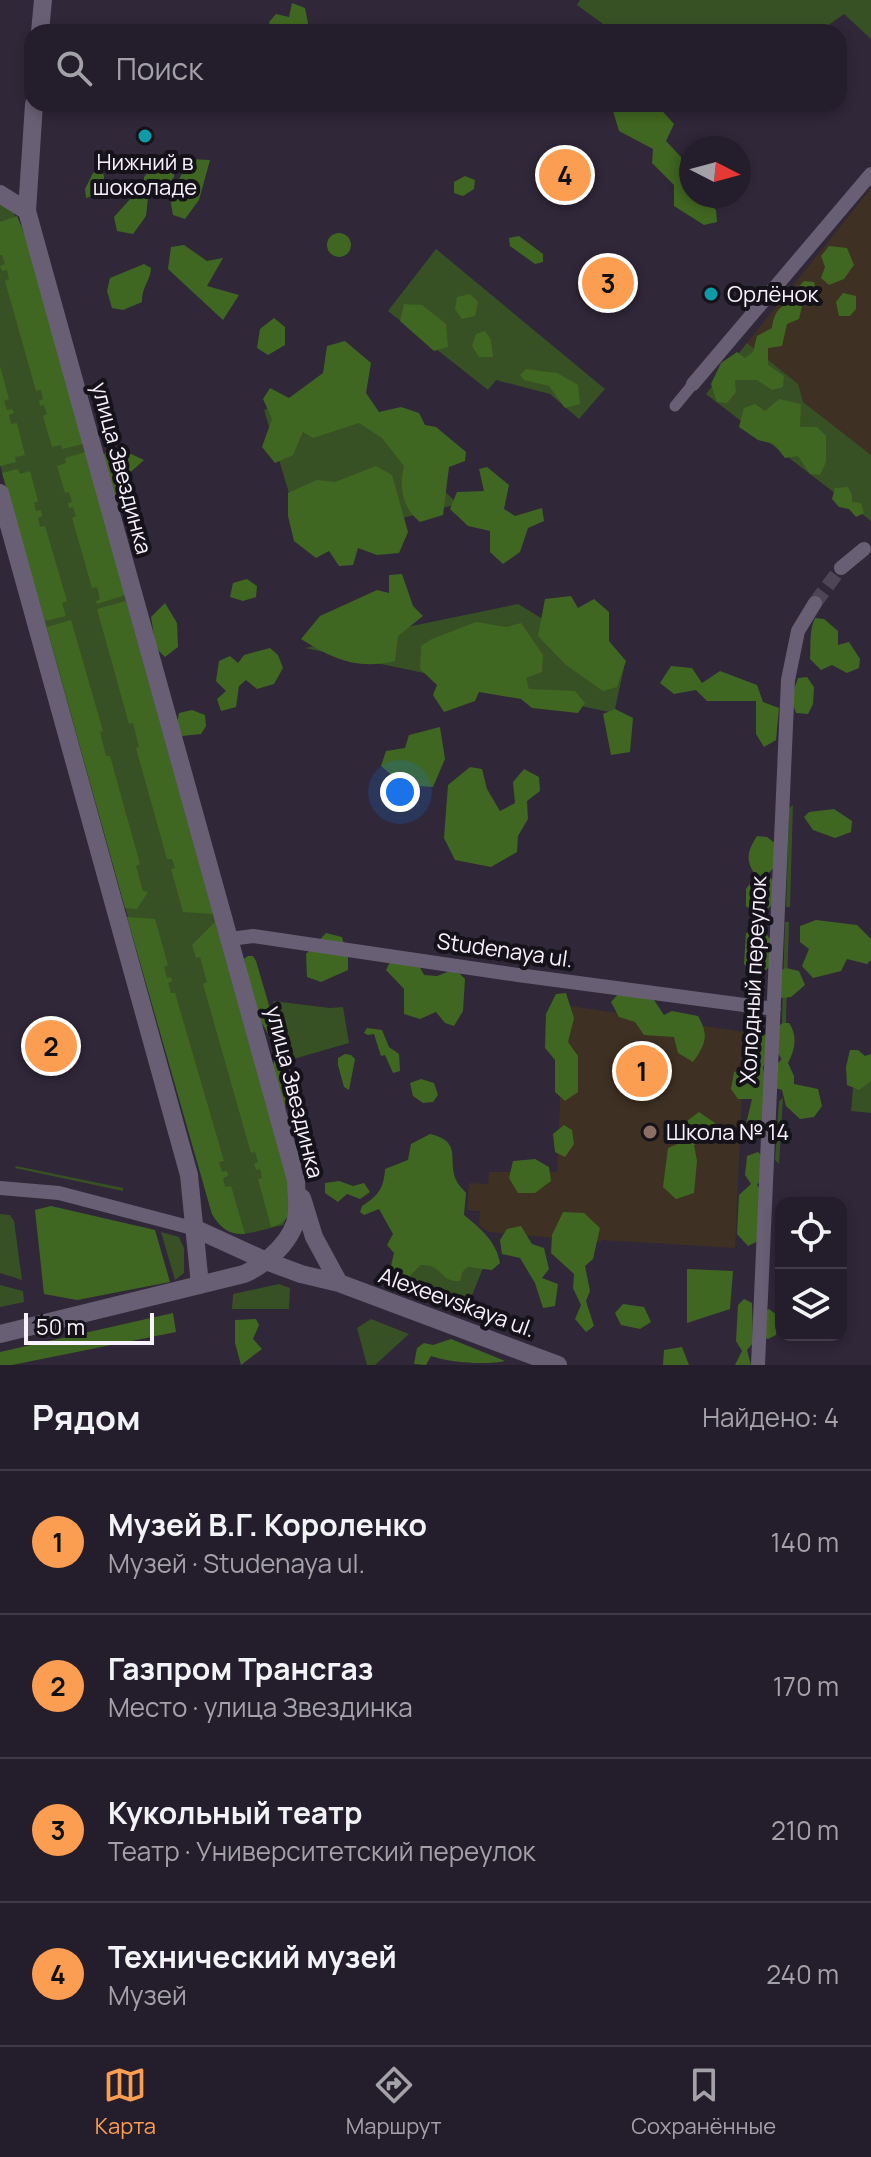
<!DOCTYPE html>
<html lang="ru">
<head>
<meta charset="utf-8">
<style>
	:root { --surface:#241d2b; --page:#302a37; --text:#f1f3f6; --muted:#a3a2a9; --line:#413b47; --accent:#fb9e52 }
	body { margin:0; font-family:Manrope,sans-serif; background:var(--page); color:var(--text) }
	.controls { position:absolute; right:24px; bottom:24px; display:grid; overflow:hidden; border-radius:16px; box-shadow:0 4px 12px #0003 }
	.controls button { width:72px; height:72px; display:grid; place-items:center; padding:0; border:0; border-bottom:2px solid var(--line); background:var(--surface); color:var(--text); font:40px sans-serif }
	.compass { position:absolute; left:679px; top:136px; width:72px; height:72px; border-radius:50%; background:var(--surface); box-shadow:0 4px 12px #0003; rotate:96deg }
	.scale { position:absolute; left:24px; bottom:20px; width:130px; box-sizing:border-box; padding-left:8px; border:4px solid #f8f2ff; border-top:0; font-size:22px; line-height:28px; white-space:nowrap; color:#f8f2ff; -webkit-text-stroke:6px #16121a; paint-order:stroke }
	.you { position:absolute; left:400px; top:792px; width:28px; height:28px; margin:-20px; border:6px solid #fff; border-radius:50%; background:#1a73e8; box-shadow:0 0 0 12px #1a73e833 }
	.badge { display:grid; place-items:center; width:52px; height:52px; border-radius:50%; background:var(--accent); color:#111; font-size:26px; font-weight:700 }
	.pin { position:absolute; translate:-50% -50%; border:4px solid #fff; box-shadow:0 2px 8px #0006 }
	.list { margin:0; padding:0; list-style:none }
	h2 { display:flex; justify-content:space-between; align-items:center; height:104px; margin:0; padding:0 32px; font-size:34px }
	h2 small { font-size:26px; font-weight:400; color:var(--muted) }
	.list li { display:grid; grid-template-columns:52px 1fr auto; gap:24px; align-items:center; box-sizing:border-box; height:144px; padding:0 32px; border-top:2px solid var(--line) }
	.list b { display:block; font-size:30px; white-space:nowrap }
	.list p { margin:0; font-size:26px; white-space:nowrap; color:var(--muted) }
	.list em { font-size:26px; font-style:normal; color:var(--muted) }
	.icon { flex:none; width:44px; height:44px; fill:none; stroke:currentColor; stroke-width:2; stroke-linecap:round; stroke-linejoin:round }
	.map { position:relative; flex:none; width:871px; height:1365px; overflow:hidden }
	.search { position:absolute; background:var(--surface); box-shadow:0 4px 12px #0003; left:24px; right:24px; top:24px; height:88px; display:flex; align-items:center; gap:20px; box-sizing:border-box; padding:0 28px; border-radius:24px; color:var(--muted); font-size:30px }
	.sheet { height:680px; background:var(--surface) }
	nav { display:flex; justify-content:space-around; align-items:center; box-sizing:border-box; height:112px; border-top:2px solid var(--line); background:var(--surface); font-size:22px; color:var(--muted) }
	nav a { display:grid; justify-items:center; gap:4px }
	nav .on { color:var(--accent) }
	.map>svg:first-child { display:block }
	.education { fill:#3e3023 }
	.green { fill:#375124 }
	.forest { fill:#406721 }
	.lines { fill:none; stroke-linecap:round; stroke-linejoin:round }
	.minor-tunnel { stroke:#4e4557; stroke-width:14; stroke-dasharray:14 7; stroke-linecap:butt }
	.pedestrian { stroke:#695f74; stroke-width:11 }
	.minor { stroke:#695f74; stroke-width:14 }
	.tertiary { stroke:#695f74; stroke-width:18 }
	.culture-dot { fill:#0f9aa8; stroke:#16121a; stroke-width:3 }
	.education-dot { fill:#8d6e63; stroke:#16121a; stroke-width:3 }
	.labels { text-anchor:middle; stroke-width:8; stroke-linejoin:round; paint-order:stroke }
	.poi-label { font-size:22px; fill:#f8f2ff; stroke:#16121a; text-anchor:start }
	.street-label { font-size:22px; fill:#f8f2ff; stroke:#16121a }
</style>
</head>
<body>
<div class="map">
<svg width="871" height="1365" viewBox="0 0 871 1365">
	<rect width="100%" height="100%" fill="#302739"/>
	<path class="education" d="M 871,188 L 871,521 L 706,394 Z
		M 564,1005 L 745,1032 L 735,1248 L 602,1240 L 601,1242 L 488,1232 L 479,1225 L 480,1211 L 467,1210 L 469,1183 L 488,1184 L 489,1172 L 557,1172 Z"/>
	<path class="green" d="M 580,0 L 871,0 L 871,39 L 844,14 L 819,32 L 614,32 L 577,5 Z
		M 0,202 L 13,212 L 22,227 L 293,1201 L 283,1225 C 254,1231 230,1245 212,1214 L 0,465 Z
		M 436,249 L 605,389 L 579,419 L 550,394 L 496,380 L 488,390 L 388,311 Z
		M 747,343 L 798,384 L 803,402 L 871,455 L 871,521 L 706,394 Z
		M 337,389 L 458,504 L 304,543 L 264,410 Z
		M 518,604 L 624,668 L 614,713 L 305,648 Z
		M 793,805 L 790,907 L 786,907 L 789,808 Z
		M 785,922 L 789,922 L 784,1085 L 780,1082 Z
		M 273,1001 L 330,1008 L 343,1007 L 349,1043 L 290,1060 Z
		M 855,1064 L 871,1066 L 871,1113 L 851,1111 Z
		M 783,1098 L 779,1164 L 775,1160 L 779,1101 Z
		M 16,1166 L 123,1188 L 123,1191 L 15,1168 Z
		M 0,1214 L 10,1215 L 14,1221 L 22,1280 L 0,1273 Z
		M 161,1232 L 179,1237 L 184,1248 L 184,1273 L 175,1280 Z
		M 432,1264 L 440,1270 L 462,1273 L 468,1267 L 483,1268 L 467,1308 L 395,1280 L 405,1281 L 421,1265 Z
		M 279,1284 L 290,1288 L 289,1309 L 232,1309 L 233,1294 Z
		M 0,1285 L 23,1291 L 24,1302 L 0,1307 Z
		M 371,1319 L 409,1334 L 375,1365 L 367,1365 L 357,1328 Z"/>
	<path class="forest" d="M 292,3 L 305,8 L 308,23 L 306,32 L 272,32 L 269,22 L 276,14 L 289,17 Z
		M 604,104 L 656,104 L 674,124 L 666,141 L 681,157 L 681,182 L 691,190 L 691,196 L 699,196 L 716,210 L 717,222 L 704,225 L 674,206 L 674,185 L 652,163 L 653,149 L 619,131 L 613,111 Z
		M 189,159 L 210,160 L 199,200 L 185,219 L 173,215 L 170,198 Z
		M 159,160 L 174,164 L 174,177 L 160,197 L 148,198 L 146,216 L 133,234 L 117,231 L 114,217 L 132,197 L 144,194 L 144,177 Z
		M 98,171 L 104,175 L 104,180 L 93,196 L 86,198 L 85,189 L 93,173 Z
		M 465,176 L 475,180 L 474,189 L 463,196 L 454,193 L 454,182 Z
		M 17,216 L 26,238 L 83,444 L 62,449 L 61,445 L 52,447 L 43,416 L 47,414 L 44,405 L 40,406 L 39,401 L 43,399 L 41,390 L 36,391 L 5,281 L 9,279 L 7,270 L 2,271 L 0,266 L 5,264 L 2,255 L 0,255 L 0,222 Z
		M327 245a12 12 0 1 1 24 0a12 12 0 1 1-24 0Z
		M 519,236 L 543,254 L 543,262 L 535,264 L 510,246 L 509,238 Z
		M 184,245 L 207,261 L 223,258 L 207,286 L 239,295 L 223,320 L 168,269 L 171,247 Z
		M 829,246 L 847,248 L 854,265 L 844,279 L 829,285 L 821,278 L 825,267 L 821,256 Z
		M 144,264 L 151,268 C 150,282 142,286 142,302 L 123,310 L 112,308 L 107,291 L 110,278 Z
		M 804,281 L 814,282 L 818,296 L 811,305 L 802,306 L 799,319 L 787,324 L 782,346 L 768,348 L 768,365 L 784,376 L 783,387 L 772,390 L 757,380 L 735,380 L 736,392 L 727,403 L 717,402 L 711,384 L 721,363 L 737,352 L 745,358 L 753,352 L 757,336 L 772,328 C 774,312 780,304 796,301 L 795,290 Z
		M 843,293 L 856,296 L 856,309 L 850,316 L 839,316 L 836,302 Z
		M 470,294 L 478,302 L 475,316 L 462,319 L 455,309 L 457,297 Z
		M 404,304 L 422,305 L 446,324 L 448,347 L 434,351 L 400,321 Z
		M 274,318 L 285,327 L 285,345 L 268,355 L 257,348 L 260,329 Z
		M 485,331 L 491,340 L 493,357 L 479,357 L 472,346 L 476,334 Z
		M 345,341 L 371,363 L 366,393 L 379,412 L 401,407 L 419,413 L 425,425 L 436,427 L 466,452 L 465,461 L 449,467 L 443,515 L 420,522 C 402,507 399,488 404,466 L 382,438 L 359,423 L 313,438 L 303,432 L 293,455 L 275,463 L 262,447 L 272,419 L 263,399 L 270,388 L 289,398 L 323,373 L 327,346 Z
		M 0,366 L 9,399 L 4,401 L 7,410 L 12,409 L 14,413 L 9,415 L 11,424 L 17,423 L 25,455 L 15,457 L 16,462 L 0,466 Z
		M 526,369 L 557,373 L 578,385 L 580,404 L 565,408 L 549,386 L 524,380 L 520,375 Z
		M 779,399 L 801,404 L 800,427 L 817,427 L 826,436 L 826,462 L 820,475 L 810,474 L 798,456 L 785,458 L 774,444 L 758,440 L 739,427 L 744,408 L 755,404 L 765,411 Z
		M 85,452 L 125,595 L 97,604 L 96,601 L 100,599 L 97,587 L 92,588 L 72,518 L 76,516 L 73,507 L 69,508 L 68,503 L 72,502 L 69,492 L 65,493 L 57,466 L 66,463 L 65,458 Z
		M 106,452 L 131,454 L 144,460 L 124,478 L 129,498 L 124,507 L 115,500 L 101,458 Z
		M 376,466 L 392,475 L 408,532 L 399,553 L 377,555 L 358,548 L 353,565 L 339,566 L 329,551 L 316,558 L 294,541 L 288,516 L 288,493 L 317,480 L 335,482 Z
		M 487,467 L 509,485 L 504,509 L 515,516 L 542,508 L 544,521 L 528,528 L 520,552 L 503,564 L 490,552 L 490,531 L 468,526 L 450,509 L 457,492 L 484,491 L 479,469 Z
		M 18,469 L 20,474 L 30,471 L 38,501 L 34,503 L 36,511 L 41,510 L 42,516 L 38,518 L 40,527 L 45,526 L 67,601 L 62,603 L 66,616 L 45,621 L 2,473 Z
		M 848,487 L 852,495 L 852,502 L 861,503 L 864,513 L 856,517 L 849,509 L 839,507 L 832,499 L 835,488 Z
		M 402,574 L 413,606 L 423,616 L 398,636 L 395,661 C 357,670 333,659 301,639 L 320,616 L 377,590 L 389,593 L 389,575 Z
		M 247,579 L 257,586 L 256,597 L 243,601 L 230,597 L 233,583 Z
		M 571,596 L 578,608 L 594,599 L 609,612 L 609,641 L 626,661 L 617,687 L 603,691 L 566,665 L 538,636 L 545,599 Z
		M 126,601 L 213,914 L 183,912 L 171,869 L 175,868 L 172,859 L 167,859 L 136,748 L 139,747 L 133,723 L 129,724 L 97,609 Z
		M 165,603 L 177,623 L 178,647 L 165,657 L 156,648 L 151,617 Z
		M 815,618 L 824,619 L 838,631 L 838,645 L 849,642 L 860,659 L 859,668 L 847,673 L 832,665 L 821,670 L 810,659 C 811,645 809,630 815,618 Z
		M 71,620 L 103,731 L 100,732 L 106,756 L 110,756 L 140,864 L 136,866 L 143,891 L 148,892 L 137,909 L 125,908 L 47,627 Z
		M 476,622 L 506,627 L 521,623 L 543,655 L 542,672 L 526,678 L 529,689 L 575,691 L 585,703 L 578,713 L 532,708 L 521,699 L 479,692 L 475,701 L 444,712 L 433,695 L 437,685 L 420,669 L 421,646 L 432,639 Z
		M 270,648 L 278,655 L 283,668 L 274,684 L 257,689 L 246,680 L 239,686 L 236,707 L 221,711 L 217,699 L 226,691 L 216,681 L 219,661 L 230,656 L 238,663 L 244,655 Z
		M 671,666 L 692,668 L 702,683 L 720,671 L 757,685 L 763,702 L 779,708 L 776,740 L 764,747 L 756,734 L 756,701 L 707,701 L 696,690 L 674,694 L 660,683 Z
		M 807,677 L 814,687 L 813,704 L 808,714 L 796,713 L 791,698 L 798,678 Z
		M 615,709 L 633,718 L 630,752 L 611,755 L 603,714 Z
		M 192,710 L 205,715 L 206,726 L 201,734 L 182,736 L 177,724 L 179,713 Z
		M 440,727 L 445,759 L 433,787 L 403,785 L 381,766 L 386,751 L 405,748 L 409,735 Z
		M 470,767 L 482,769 L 487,789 L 500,811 L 515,803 L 513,782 L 524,769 L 539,777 L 540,791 L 527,801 L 528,819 L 518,836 L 517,852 L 491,867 L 455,860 L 444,838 L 448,785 Z
		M 834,809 L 852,821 L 851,832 L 835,838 L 813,830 L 804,817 L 809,812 Z
		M 757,836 L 767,837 L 776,844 L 776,865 L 768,874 L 776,885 L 772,905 L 759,916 L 746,906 L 746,889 L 756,876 C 745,860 747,852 757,836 Z
		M 127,917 L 155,919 L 168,965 L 164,967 L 167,978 L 171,977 L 172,981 L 168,983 L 171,993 L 175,993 L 224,1161 L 219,1162 L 222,1172 L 227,1171 L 228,1176 L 223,1178 L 225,1187 L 231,1186 L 245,1234 C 228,1235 220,1227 212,1214 Z
		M 816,920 L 857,925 L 871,939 L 871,960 L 867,964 L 847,959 L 841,971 L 813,978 L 802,966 L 809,949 L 800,942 L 800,926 Z
		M 215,922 L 293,1201 C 289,1216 287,1223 271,1227 L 258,1179 L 262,1178 L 260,1169 L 256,1170 L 254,1164 L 258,1162 L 255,1152 L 251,1153 L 203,984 L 207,982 L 200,957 L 196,958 L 192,945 Z
		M 762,928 L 772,942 L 771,966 L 756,977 L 744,964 L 746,933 Z
		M 326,933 L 342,937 L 348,957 L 348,970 L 321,982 L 307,977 L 306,954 Z
		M 248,956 L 253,956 L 256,961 L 299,1108 L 296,1116 L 280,1101 L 271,1068 C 283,1051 264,1030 258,1015 C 251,997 248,977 244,959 Z
		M 393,956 L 414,956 L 424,975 L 437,976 L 455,969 L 465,979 L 463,1011 L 454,1026 L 445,1023 L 436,1012 L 420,1019 L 404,1014 L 404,989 L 386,970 Z
		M 786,968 L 799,971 L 805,985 L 791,997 L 780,998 L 774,973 Z
		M 620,992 L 654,1000 L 664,1015 L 672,1011 L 698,1016 C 709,1035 706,1044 693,1062 L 678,1053 L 674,1037 L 644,1035 L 635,1022 L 619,1017 L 611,1002 Z
		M 566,993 L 574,1018 L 568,1042 L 578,1056 L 578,1092 L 565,1101 L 555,1092 L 555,1060 L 545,1048 L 546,1014 L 556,994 Z
		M 783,1023 L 789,1023 C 798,1036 795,1050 788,1063 L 794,1076 L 794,1084 L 818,1089 L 822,1106 L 814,1117 L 800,1119 L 786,1106 L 782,1090 L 775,1088 L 775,1066 L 782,1059 L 775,1050 L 777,1027 Z
		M 367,1028 L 382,1030 L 389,1047 L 399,1054 L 400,1071 L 393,1073 L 385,1055 L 381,1056 L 374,1034 L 368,1035 L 364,1033 Z
		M 762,1031 L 769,1040 L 769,1057 L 763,1067 L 768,1094 L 765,1130 L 754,1135 L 745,1128 L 752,1099 L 738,1099 L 731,1089 L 734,1072 L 750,1068 L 744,1052 L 747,1036 Z
		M 850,1050 L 858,1050 L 865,1056 L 871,1054 L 871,1081 L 859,1090 L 847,1085 L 846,1067 Z
		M 345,1054 L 351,1055 L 355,1059 L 349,1090 L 344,1087 L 338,1065 L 338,1058 Z
		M 421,1079 L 434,1083 L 438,1095 L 433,1102 L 423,1103 L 413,1096 L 410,1083 Z
		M 699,1112 L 715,1123 L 714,1136 L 694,1145 L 697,1161 L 694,1193 L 676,1199 L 663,1187 L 668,1148 L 689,1139 L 687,1121 Z
		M 564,1125 L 572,1130 L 574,1144 L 565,1157 L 555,1152 L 553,1134 Z
		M 430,1134 C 464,1142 446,1160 457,1182 C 459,1186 463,1189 466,1193 L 464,1215 C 481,1229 496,1241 500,1263 L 492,1270 L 468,1267 L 462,1273 L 460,1281 C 439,1283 444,1264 421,1265 L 405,1281 L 395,1280 L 389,1274 L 394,1253 L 387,1245 L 393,1234 L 379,1209 L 364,1215 L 360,1212 L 362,1206 C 378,1196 384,1188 385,1169 L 408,1160 L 411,1144 Z
		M 758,1152 L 764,1158 L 764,1175 L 757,1185 L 762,1193 L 760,1240 L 748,1246 L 737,1234 L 739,1195 L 751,1184 L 745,1175 L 747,1156 Z
		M 535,1159 L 549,1167 L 551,1181 L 535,1193 L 518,1193 L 509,1178 L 513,1161 Z
		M 339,1181 L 353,1186 L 364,1183 L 370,1192 L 360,1199 L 347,1194 L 338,1202 L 325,1193 L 325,1183 Z
		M 51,1206 L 155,1230 L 170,1282 L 77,1300 L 44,1294 L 35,1210 Z
		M 563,1212 L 584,1213 L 600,1228 L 593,1259 L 585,1266 L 590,1291 L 586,1301 L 594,1326 L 586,1332 L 575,1319 L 581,1305 L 573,1288 L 574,1274 L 551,1253 L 552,1235 Z
		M 521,1226 L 532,1244 L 544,1248 L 549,1269 L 542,1278 L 558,1284 L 555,1306 L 543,1308 L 535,1283 L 520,1258 L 502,1254 L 500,1240 L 507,1229 Z
		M 687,1269 L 733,1271 L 730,1309 L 687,1323 Z
		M 744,1299 L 752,1303 L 753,1343 L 747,1350 L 751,1365 L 735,1365 L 742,1351 L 736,1341 L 738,1305 Z
		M 623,1304 L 644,1307 L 651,1322 L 640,1329 L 621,1325 L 615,1313 Z
		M 769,1309 L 777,1315 L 776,1335 L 768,1339 L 760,1335 L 761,1314 Z
		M 173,1313 L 176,1332 L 12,1365 L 0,1365 L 0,1352 Z
		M 256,1319 L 259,1325 L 253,1339 L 262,1349 L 241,1365 L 235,1343 L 235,1320 Z
		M 451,1339 L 505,1361 C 488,1365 450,1363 431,1356 L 426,1365 L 414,1364 L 417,1348 L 424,1343 L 433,1345 Z
		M 682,1347 L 689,1365 L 663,1365 L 664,1350 Z"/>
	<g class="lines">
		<path class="minor-tunnel" d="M 815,603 L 841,568"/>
		<path class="pedestrian" d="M 675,406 L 693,384"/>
		<path class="minor" d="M 693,384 L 871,174
			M 841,568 L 864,549
			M 230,939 L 253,936 L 518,975 L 774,1009
			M 0,1188 L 59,1193 L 196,1229
			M 758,1365 L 788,680 L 798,631 L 815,603"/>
		<path class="tertiary" d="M 40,32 L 43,0
			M 0,194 L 27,211
			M 0,493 L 189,1175 L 200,1285
			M 302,1198 L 314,1237 L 339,1283
			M 196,1229 L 266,1261 L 301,1274 L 339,1283 L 558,1365
			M 0,1334 L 244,1274 C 267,1264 295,1239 297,1213 C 298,1202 296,1191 296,1180 L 27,211 L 34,104"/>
	</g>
	<g class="culture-dot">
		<circle cx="145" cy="136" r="8"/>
		<circle cx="711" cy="294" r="8"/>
	</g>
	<circle class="education-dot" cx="650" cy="1132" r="8"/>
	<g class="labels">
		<g class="poi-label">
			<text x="145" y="170" text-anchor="middle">Нижний в<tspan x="145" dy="25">шоколаде</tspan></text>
			<text x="727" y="302">Орлёнок</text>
			<text x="666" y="1140">Школа № 14</text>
		</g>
		<g class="street-label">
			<text transform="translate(122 468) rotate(75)" y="8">улица Звездинка</text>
			<text transform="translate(505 950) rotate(8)" y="8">Studenaya ul.</text>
			<text transform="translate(753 980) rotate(-87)" y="8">Холодный переулок</text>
			<text transform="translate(295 1092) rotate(76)" y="8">улица Звездинка</text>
			<text transform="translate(457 1302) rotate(20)" y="8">Alexeevskaya ul.</text>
		</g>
	</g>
</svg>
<div class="controls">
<button><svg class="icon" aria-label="locate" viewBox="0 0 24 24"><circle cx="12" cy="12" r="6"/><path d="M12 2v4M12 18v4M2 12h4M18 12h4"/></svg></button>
<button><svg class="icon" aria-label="layers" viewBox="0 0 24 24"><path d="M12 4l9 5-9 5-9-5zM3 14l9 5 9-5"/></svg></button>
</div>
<svg class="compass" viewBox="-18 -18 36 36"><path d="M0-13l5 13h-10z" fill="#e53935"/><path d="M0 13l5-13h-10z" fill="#a3a2a9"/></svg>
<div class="scale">50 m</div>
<div class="you"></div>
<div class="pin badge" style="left:642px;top:1071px">1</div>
<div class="pin badge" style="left:51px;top:1046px">2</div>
<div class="pin badge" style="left:608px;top:283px">3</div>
<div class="pin badge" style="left:565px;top:175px">4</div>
<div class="search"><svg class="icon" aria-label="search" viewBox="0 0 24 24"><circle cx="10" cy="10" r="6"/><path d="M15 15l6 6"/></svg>Поиск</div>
</div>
<section class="sheet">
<h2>Рядом<small>Найдено: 4</small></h2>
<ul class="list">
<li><span class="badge">1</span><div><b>Музей В.Г. Короленко</b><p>Музей · Studenaya ul.</p></div><em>140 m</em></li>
<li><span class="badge">2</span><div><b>Газпром Трансгаз</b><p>Место · улица Звездинка</p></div><em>170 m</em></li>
<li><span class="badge">3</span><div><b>Кукольный театр</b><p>Театр · Университетский переулок</p></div><em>210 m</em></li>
<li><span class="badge">4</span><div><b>Технический музей</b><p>Музей</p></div><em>240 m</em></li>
</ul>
</section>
<nav>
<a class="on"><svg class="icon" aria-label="map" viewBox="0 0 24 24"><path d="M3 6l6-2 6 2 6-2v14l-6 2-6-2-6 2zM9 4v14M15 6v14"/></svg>Карта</a>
<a><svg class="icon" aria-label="directions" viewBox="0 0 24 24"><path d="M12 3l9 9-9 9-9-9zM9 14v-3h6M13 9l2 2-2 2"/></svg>Маршрут</a>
<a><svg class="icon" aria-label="saved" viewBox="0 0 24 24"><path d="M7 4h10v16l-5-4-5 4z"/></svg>Сохранённые</a>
</nav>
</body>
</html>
